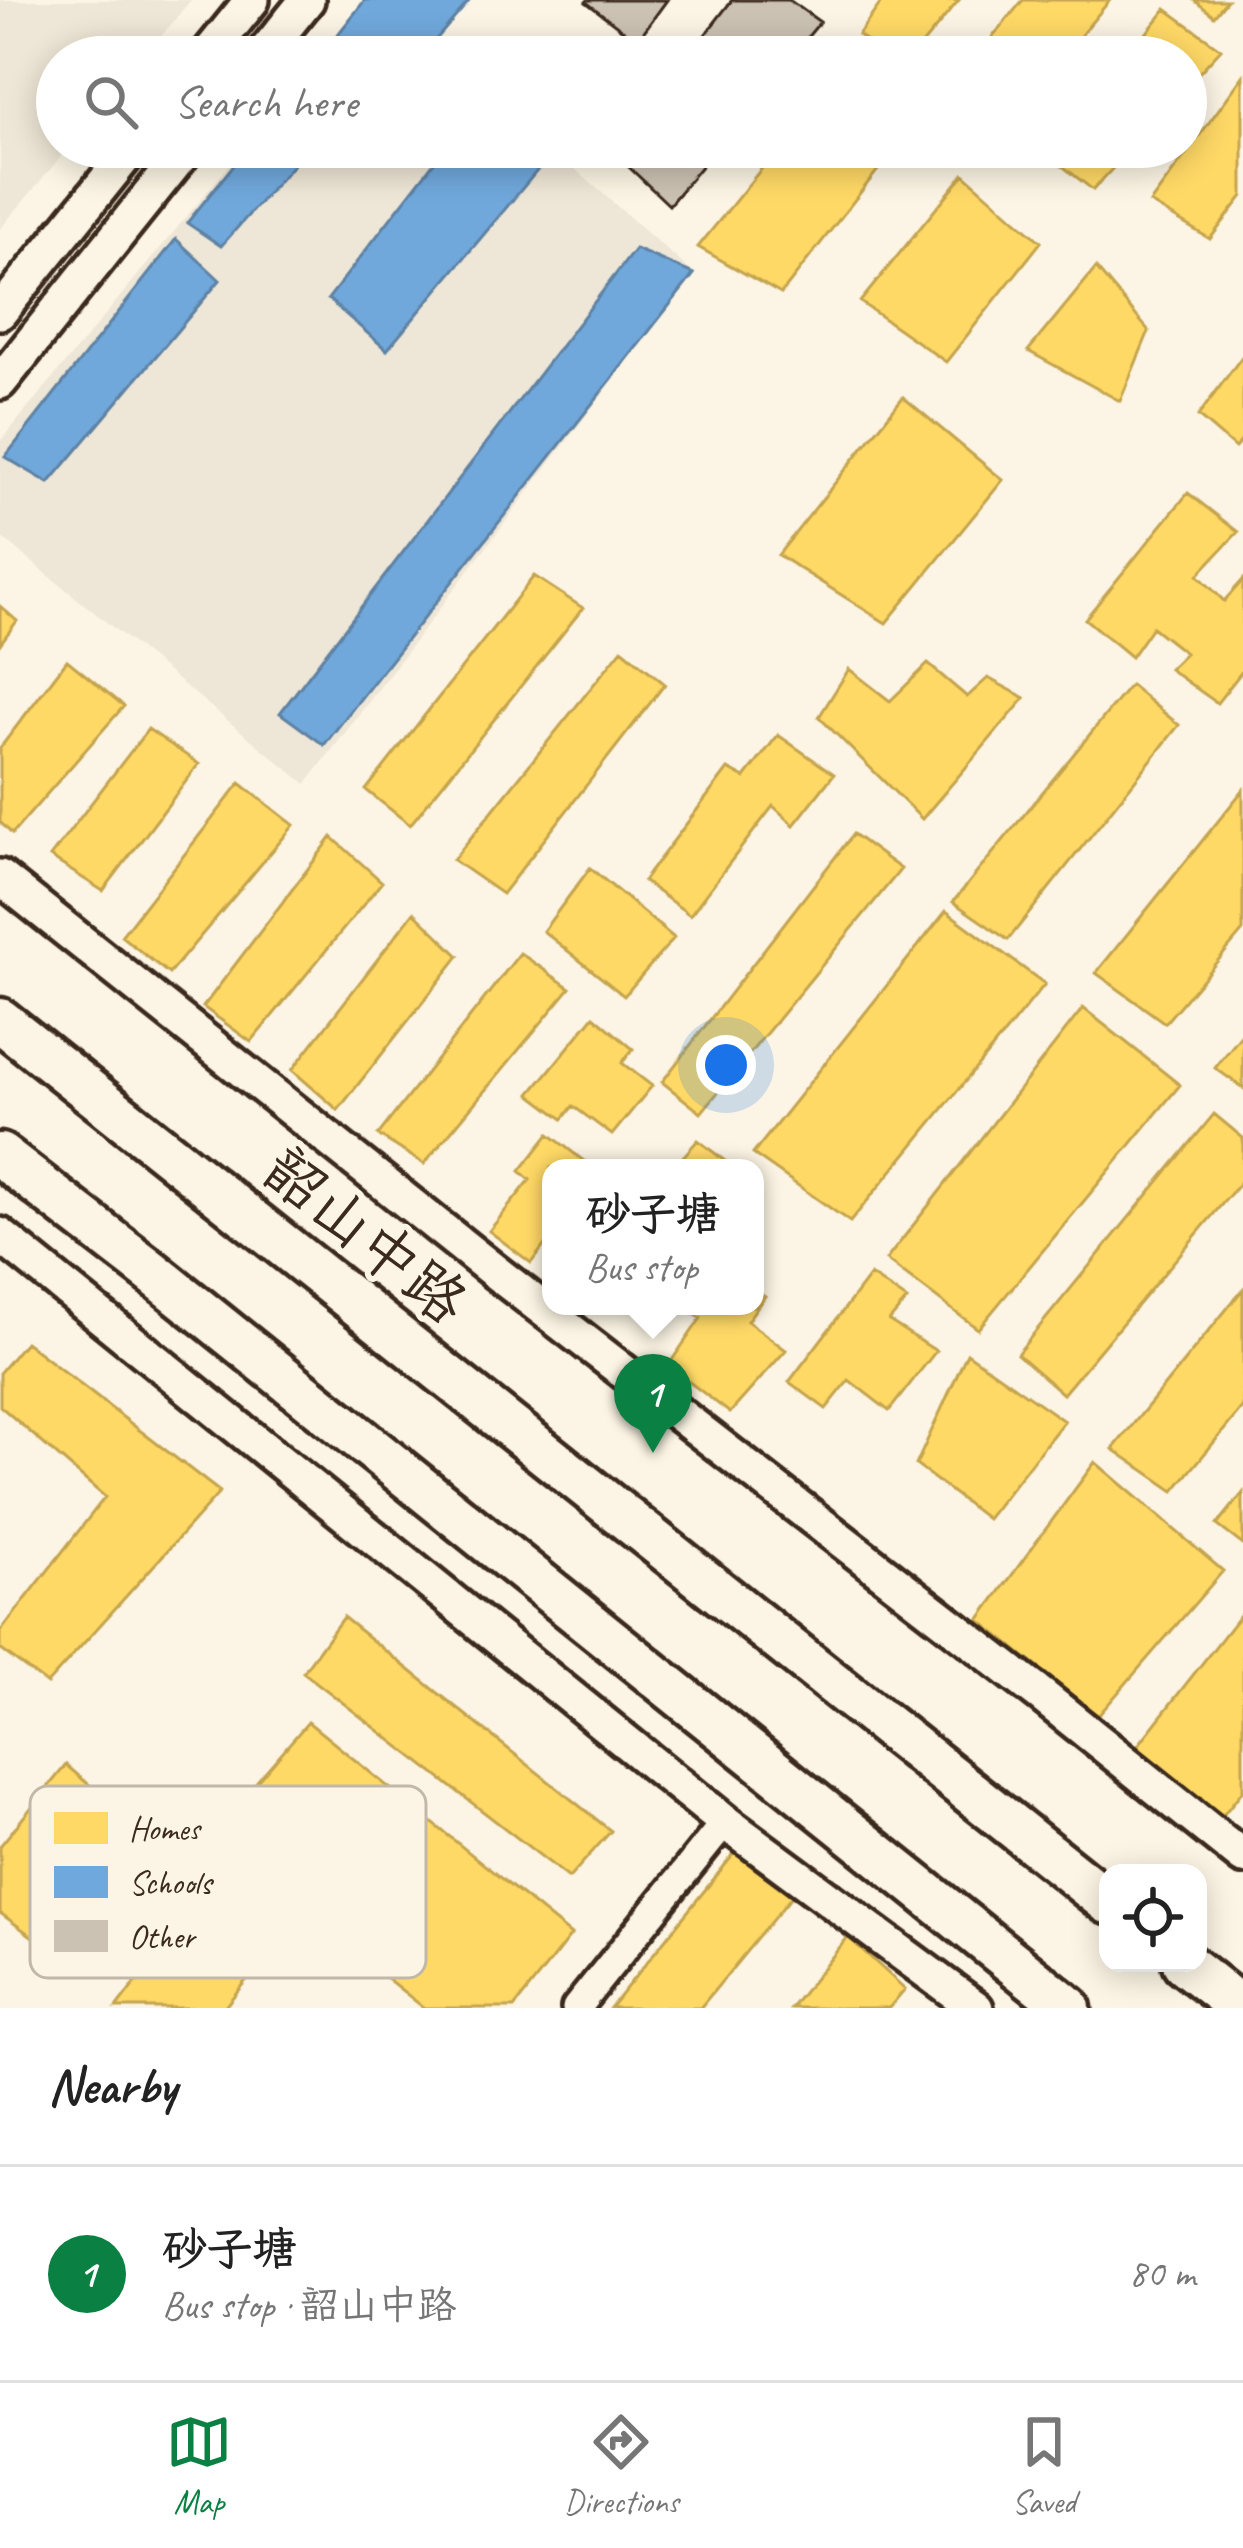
<!DOCTYPE html>
<html lang="en">
<head>
<meta charset="utf-8">
<style>
	:root { --surface:#fff; --page:#f2f2f2; --text:#222; --muted:#767676; --line:#e0e0e0; --accent:#0b8043 }
	body { margin:0; font-family:Caveat,"LXGW WenKai TC",sans-serif; background:var(--page); color:var(--text) }
	.controls { position:absolute; right:36px; bottom:36px; display:grid; overflow:hidden; border-radius:24px; box-shadow:0 6px 30px #0003 }
	.controls button { width:108px; height:108px; display:grid; place-items:center; padding:0; border:0; border-bottom:3px solid var(--line); background:var(--surface); color:var(--text); font:60px sans-serif }
	.you { position:absolute; left:726px; top:1065px; width:42px; height:42px; margin:-30px; border:9px solid #fff; border-radius:50%; background:#1a73e8; box-shadow:0 0 0 18px #1a73e833 }
	.badge { display:grid; place-items:center; width:78px; height:78px; border-radius:50%; background:var(--accent); color:#fff; font-size:39px; font-weight:700 }
	.pin { position:absolute; translate:-50% -99px; filter:drop-shadow(0 3px 6px #0008) }
	.pin::after { content:''; position:absolute; top:63px; width:42px; height:36px; background:inherit; clip-path:polygon(0 0,100% 0,50% 100%) }
	.popup { position:absolute; left:542px; top:1159px; width:222px; height:156px; box-sizing:border-box; display:grid; place-content:center; border-radius:24px; background:var(--surface); filter:drop-shadow(0 3px 9px #0005); font-size:39px; white-space:nowrap; color:var(--muted) }
	.popup b { font-size:45px; color:var(--text) }
	.popup::after { content:''; position:absolute; left:50%; top:100%; margin-left:-24px; border:24px solid transparent; border-top-color:var(--surface) }
	.list { margin:0; padding:0; list-style:none }
	h2 { display:flex; justify-content:space-between; align-items:center; height:156px; margin:0; padding:0 48px; font-size:51px }
	h2 small { font-size:39px; font-weight:400; color:var(--muted) }
	.list li { display:grid; grid-template-columns:78px 1fr auto; gap:36px; align-items:center; box-sizing:border-box; height:216px; padding:0 48px; border-top:3px solid var(--line) }
	.list b { display:block; font-size:45px; white-space:nowrap }
	.list p { margin:0; font-size:39px; white-space:nowrap; color:var(--muted) }
	.list em { font-size:39px; font-style:normal; color:var(--muted) }
	.icon { flex:none; width:66px; height:66px; fill:none; stroke:currentColor; stroke-width:2; stroke-linecap:round; stroke-linejoin:round }
	.map { position:relative; flex:none; width:1243px; height:2008px; overflow:hidden }
	.search { position:absolute; background:var(--surface); box-shadow:0 6px 30px #0003; left:36px; right:36px; top:36px; height:132px; display:flex; align-items:center; gap:30px; box-sizing:border-box; padding:0 42px; border-radius:66px; color:var(--muted); font-size:45px }
	.sheet { height:372px; background:var(--surface) }
	nav { display:flex; justify-content:space-around; align-items:center; box-sizing:border-box; height:168px; border-top:3px solid var(--line); background:var(--surface); font-size:33px; color:var(--muted) }
	nav a { display:grid; justify-items:center; gap:6px }
	nav .on { color:var(--accent) }
	.map>svg:first-child { display:block }
	.built { fill:#eee6d6 }
	.homes { fill:#ffd966; stroke:#c4a450; stroke-width:3 }
	.schools { fill:#6fa8dc; stroke:#5f82a3; stroke-width:3 }
	.building { fill:#ccc2b3; stroke:#3b2a1e; stroke-width:3 }
	.lines { fill:none; stroke-linecap:round; stroke-linejoin:round }
	.minor-casing { stroke:#3b2a1e; stroke-width:36 }
	.tertiary-casing { stroke:#3b2a1e; stroke-width:42 }
	.primary-casing { stroke:#3b2a1e; stroke-width:51 }
	.minor { stroke:#fcf5e5; stroke-width:27 }
	.tertiary { stroke:#fcf5e5; stroke-width:33 }
	.primary { stroke:#fcf5e5; stroke-width:42 }
	.labels { text-anchor:middle; stroke-width:12; stroke-linejoin:round; paint-order:stroke }
	.street-label { font-size:60px; fill:#3b2a1e; stroke:#fcf5e5 }
	.key { fill:#fcf5e5; stroke:#c2b8a9; stroke-width:3 }
	.key-label { font-size:33px; fill:#3b2a1e }
</style>
</head>
<body>
<div class="map">
<svg width="1243" height="2008" viewBox="0 0 1243 2008">
	<rect width="100%" height="100%" fill="#fcf5e5"/>
	<filter id="ink" filterUnits="userSpaceOnUse"><feTurbulence type="fractalNoise" baseFrequency=".00833" numOctaves="2"/><feDisplacementMap in="SourceGraphic" scale="24" xChannelSelector="R" yChannelSelector="G"/><feConvolveMatrix kernelMatrix="1 2 1 2 8 2 1 2 1" color-interpolation-filters="sRGB"/></filter>
	<g filter="url(#ink)">
		<path class="built" d="M 0,0 L 191,0 L 144,57 L 57,57 L 57,147 L 69,147 L 0,229 Z
			M 244,147 L 550,147 L 694,274 L 306,784 L 0,536 L 0,442 Z"/>
		<path class="homes" d="M 883,0 L 959,0 L 912,57 L 888,57 L 858,35 Z
			M 1023,0 L 1110,0 L 1063,57 L 976,57 Z
			M 1194,0 L 1227,0 L 1214,16 Z
			M 1166,9 L 1221,49 L 1186,87 L 1186,57 L 1127,57 Z
			M 1243,76 L 1243,196 L 1210,239 L 1150,203 Z
			M 779,147 L 896,147 L 781,294 L 698,247 Z
			M 1052,147 L 1132,147 L 1093,190 L 1047,154 Z
			M 964,174 L 1041,242 L 946,362 L 860,302 Z
			M 1096,268 L 1149,331 L 1120,401 L 1028,351 Z
			M 1243,355 L 1243,439 L 1235,448 L 1198,416 Z
			M 903,397 L 1003,480 L 886,623 L 778,555 Z
			M 1188,493 L 1238,532 L 1198,575 L 1224,601 L 1243,580 L 1243,670 L 1217,703 L 1169,669 L 1185,653 L 1152,627 L 1131,657 L 1085,619 Z
			M 534,576 L 583,608 L 410,825 L 366,790 Z
			M 0,606 L 17,621 L 0,644 Z
			M 622,649 L 665,684 L 502,894 L 453,860 Z
			M 67,660 L 124,706 L 12,834 L 0,822 L 0,748 Z
			M 928,664 L 967,697 L 988,678 L 1025,698 L 922,819 L 819,717 L 849,669 L 890,701 Z
			M 1130,685 L 1179,725 L 1008,940 L 953,902 Z
			M 148,729 L 199,764 L 103,891 L 50,857 Z
			M 778,735 L 834,774 L 794,825 L 773,806 L 690,915 L 643,881 L 728,769 L 745,778 Z
			M 240,783 L 294,825 L 169,974 L 121,936 Z
			M 1243,790 L 1243,931 L 1165,1023 L 1096,973 Z
			M 853,834 L 901,869 L 701,1113 L 662,1082 Z
			M 332,837 L 382,882 L 251,1042 L 203,1007 Z
			M 590,868 L 674,938 L 624,996 L 543,931 Z
			M 946,911 L 1045,984 L 850,1222 L 753,1154 Z
			M 414,912 L 459,956 L 338,1110 L 292,1070 Z
			M 520,953 L 570,988 L 424,1164 L 378,1135 Z
			M 1083,1008 L 1180,1085 L 978,1329 L 886,1260 Z
			M 594,1016 L 633,1049 L 622,1063 L 652,1086 L 612,1135 L 573,1106 L 563,1119 L 530,1094 Z
			M 1243,1033 L 1243,1088 L 1215,1068 Z
			M 1214,1114 L 1243,1138 L 1243,1179 L 1063,1394 L 1017,1354 Z
			M 549,1134 L 589,1165 L 551,1168 L 551,1237 L 531,1263 L 489,1231 L 530,1180 L 520,1171 Z
			M 698,1140 L 734,1168 L 673,1168 Z
			M 870,1275 L 907,1300 L 889,1321 L 936,1351 L 889,1411 L 849,1380 L 826,1409 L 789,1382 Z
			M 1243,1289 L 1243,1407 L 1174,1491 L 1113,1449 Z
			M 755,1290 L 765,1296 L 747,1321 L 786,1350 L 730,1413 L 668,1366 L 701,1318 L 689,1311 L 693,1306 L 755,1306 Z
			M 25,1342 L 220,1492 L 47,1684 L 0,1649 L 0,1632 L 105,1497 L 0,1406 L 0,1372 Z
			M 967,1353 L 1064,1421 L 987,1519 L 916,1465 Z
			M 1095,1462 L 1223,1571 L 1098,1716 L 979,1620 Z
			M 1243,1493 L 1243,1545 L 1217,1525 Z
			M 1243,1611 L 1243,1790 L 1220,1819 L 1136,1748 Z
			M 343,1617 L 611,1831 L 569,1878 L 303,1672 Z
			M 308,1722 L 571,1935 L 514,2008 L 424,2008 L 209,1837 Z
			M 66,1765 L 134,1823 L 33,1937 L 0,1913 L 0,1846 Z
			M 738,1849 L 792,1896 L 700,2008 L 610,2008 Z
			M 186,1917 L 256,1968 L 224,2008 L 116,2008 Z
			M 848,1937 L 905,1989 L 889,2008 L 791,2008 Z"/>
		<path class="schools" d="M 365,0 L 470,0 L 421,57 L 413,57 L 398,46 L 388,57 L 320,57 Z
			M 248,147 L 309,147 L 221,246 L 187,223 Z
			M 446,147 L 557,147 L 387,350 L 328,299 Z
			M 176,239 L 220,280 L 49,483 L 5,457 Z
			M 635,249 L 694,274 L 324,745 L 280,713 Z"/>
		<path class="building" d="M 588,0 L 667,0 L 637,41 L 586,2 Z
			M 732,0 L 789,0 L 820,22 L 791,57 L 688,57 Z
			M 619,147 L 717,147 L 669,205 L 614,153 Z"/>
		<g class="lines">
			<defs>
				<path id="minor" d="M 576,2008 L 725,1822"/>
				<path id="tertiary" d="M 206,57 L 252,0
					M 261,57 L 307,0
					M 0,312 L 133,147
					M 0,382 L 188,147
					M 0,877 L 494,1271 L 1041,1695 L 1243,1857
					M 0,1235 L 725,1822 L 976,2008"/>
				<path id="primary" d="M 0,1020 L 1108,1902
					M 0,1155 L 152,1272 L 1069,2008
					M 1184,1963 L 1241,2008"/>
			</defs>
			<use href="#minor" class="minor-casing"/>
			<use href="#tertiary" class="tertiary-casing"/>
			<use href="#primary" class="primary-casing"/>
			<use href="#minor" class="minor"/>
			<use href="#tertiary" class="tertiary"/>
			<use href="#primary" class="primary"/>
		</g>
	</g>
	<g class="labels">
		<g class="street-label">
			<text transform="translate(366 1235) rotate(39)" y="21">韶山中路</text>
		</g>
	</g>
	<rect x="30" y="1786" width="396" height="192" rx="18" class="key"/>
	<rect x="54" y="1812" width="54" height="32" fill="#ffd966"/>
	<rect x="54" y="1866" width="54" height="32" fill="#6fa8dc"/>
	<rect x="54" y="1920" width="54" height="32" fill="#ccc2b3"/>
	<g class="key-label">
		<text x="129" y="1840">Homes</text>
		<text x="129" y="1894">Schools</text>
		<text x="129" y="1948">Other</text>
	</g>
</svg>
<div class="controls">
<button><svg class="icon" aria-label="locate" viewBox="0 0 24 24"><circle cx="12" cy="12" r="6"/><path d="M12 2v4M12 18v4M2 12h4M18 12h4"/></svg></button>
</div>
<div class="you"></div>
<div class="pin badge" style="left:653px;top:1453px">1</div>
<div class="popup"><b>砂子塘</b>Bus stop</div>
<div class="search"><svg class="icon" aria-label="search" viewBox="0 0 24 24"><circle cx="10" cy="10" r="6"/><path d="M15 15l6 6"/></svg>Search here</div>
</div>
<section class="sheet">
<h2>Nearby<small></small></h2>
<ul class="list">
<li><span class="badge">1</span><div><b>砂子塘</b><p>Bus stop · 韶山中路</p></div><em>80 m</em></li>
</ul>
</section>
<nav>
<a class="on"><svg class="icon" aria-label="map" viewBox="0 0 24 24"><path d="M3 6l6-2 6 2 6-2v14l-6 2-6-2-6 2zM9 4v14M15 6v14"/></svg>Map</a>
<a><svg class="icon" aria-label="directions" viewBox="0 0 24 24"><path d="M12 3l9 9-9 9-9-9zM9 14v-3h6M13 9l2 2-2 2"/></svg>Directions</a>
<a><svg class="icon" aria-label="saved" viewBox="0 0 24 24"><path d="M7 4h10v16l-5-4-5 4z"/></svg>Saved</a>
</nav>
</body>
</html>
